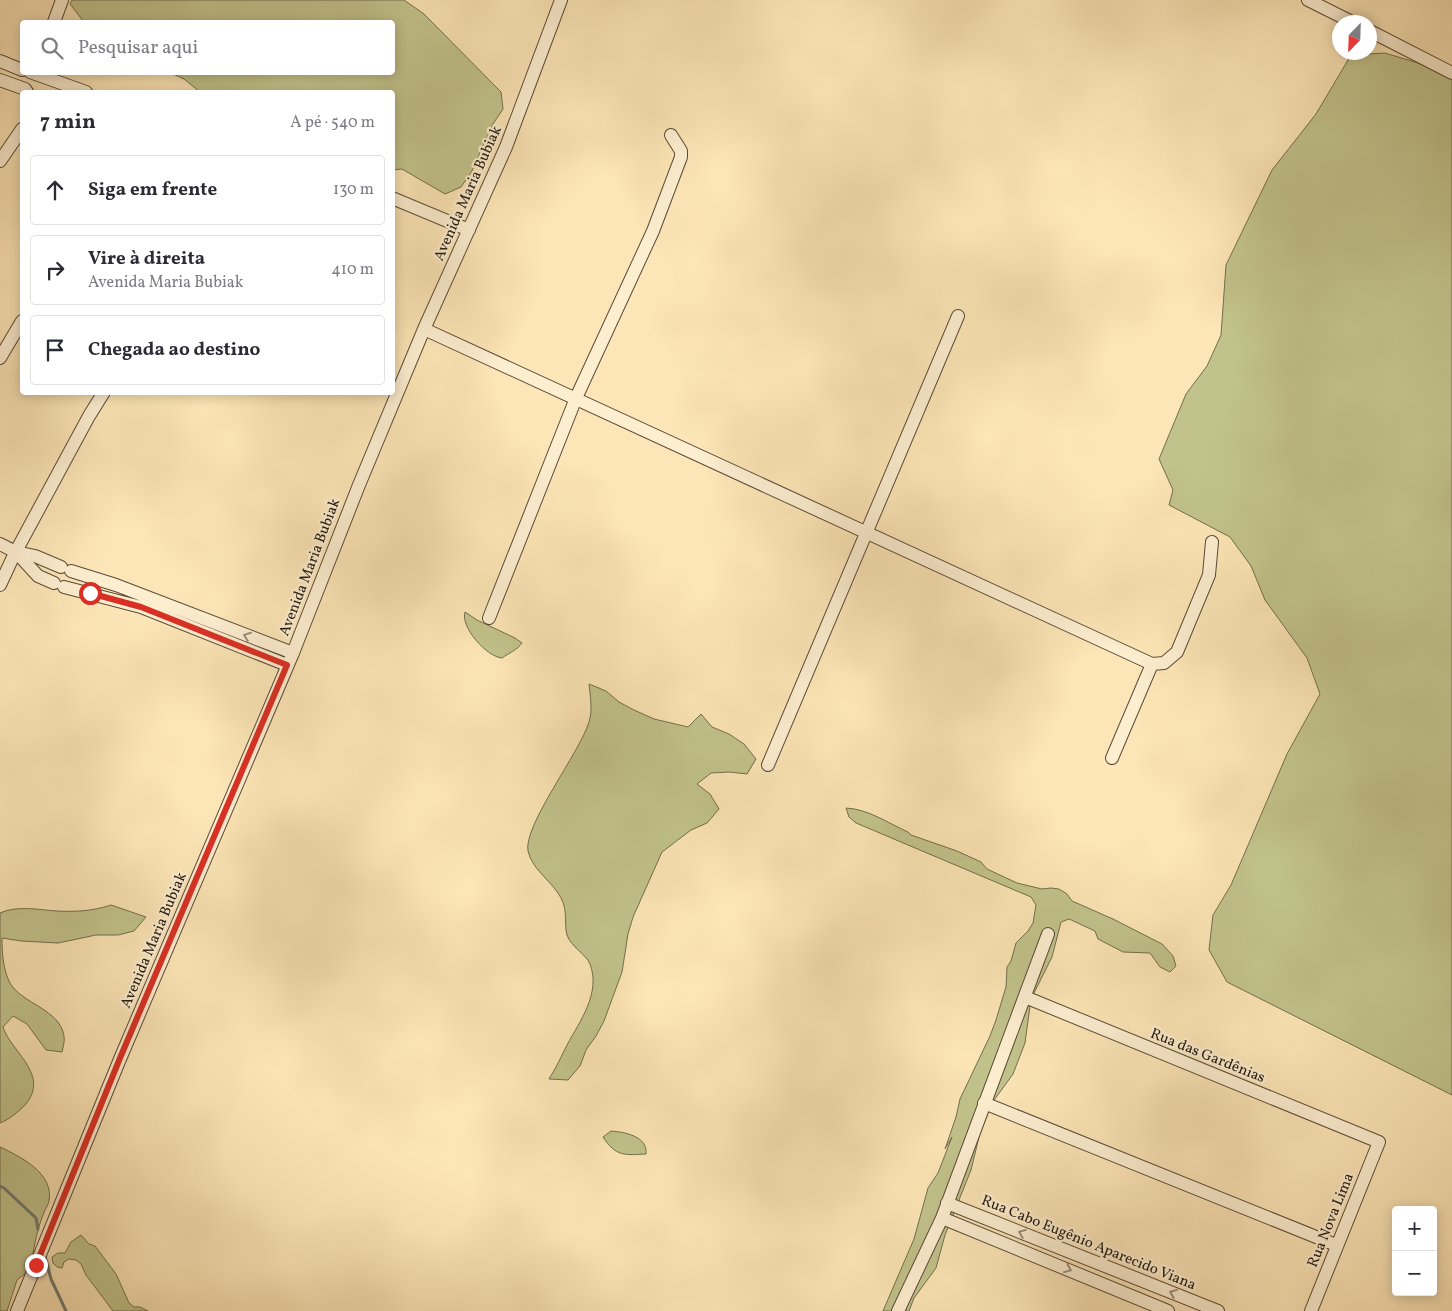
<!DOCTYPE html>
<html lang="pt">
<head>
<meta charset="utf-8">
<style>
	:root { --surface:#fff; --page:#f7f7f7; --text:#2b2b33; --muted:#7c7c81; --line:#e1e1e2 }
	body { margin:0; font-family:Vollkorn,serif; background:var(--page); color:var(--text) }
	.controls { position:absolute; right:15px; bottom:15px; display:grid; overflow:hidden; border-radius:5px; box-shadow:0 2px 12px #0003 }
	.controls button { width:45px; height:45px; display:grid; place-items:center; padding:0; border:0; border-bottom:1px solid var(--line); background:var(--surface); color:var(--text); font:25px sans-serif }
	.compass { position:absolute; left:1332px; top:15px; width:45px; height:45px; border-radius:50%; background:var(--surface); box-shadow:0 2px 12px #0003; rotate:203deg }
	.stop { position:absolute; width:15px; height:15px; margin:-11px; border:4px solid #d93025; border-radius:50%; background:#fff }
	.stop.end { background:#d93025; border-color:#fff; box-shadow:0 1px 5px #0008 }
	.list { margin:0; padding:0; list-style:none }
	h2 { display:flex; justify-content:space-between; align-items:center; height:65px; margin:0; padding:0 20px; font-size:21px }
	h2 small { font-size:16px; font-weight:400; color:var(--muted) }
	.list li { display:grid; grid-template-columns:32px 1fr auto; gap:15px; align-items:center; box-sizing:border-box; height:70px; margin:0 10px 10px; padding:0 10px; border:1px solid var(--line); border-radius:5px }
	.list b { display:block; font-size:19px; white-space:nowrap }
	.list p { margin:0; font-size:16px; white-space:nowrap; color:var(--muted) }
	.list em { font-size:16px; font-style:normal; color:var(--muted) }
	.icon { flex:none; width:28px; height:28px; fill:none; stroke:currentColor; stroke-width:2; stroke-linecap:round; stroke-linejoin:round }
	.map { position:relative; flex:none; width:1452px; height:1311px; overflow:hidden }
	.search { position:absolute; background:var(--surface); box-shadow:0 2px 12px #0003; left:20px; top:20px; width:375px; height:55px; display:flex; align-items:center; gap:12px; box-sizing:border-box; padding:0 18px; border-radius:5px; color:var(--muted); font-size:19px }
	.panel { position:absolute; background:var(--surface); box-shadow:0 2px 12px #0003; left:20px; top:90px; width:375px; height:305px; border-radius:5px }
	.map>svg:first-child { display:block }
	.green { fill:#c2c38c; stroke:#726e4c }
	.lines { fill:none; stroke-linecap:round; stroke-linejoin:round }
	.stream { stroke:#6d7c6f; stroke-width:3 }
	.minor-casing { stroke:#594b37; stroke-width:14 }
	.minor { stroke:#fdeed0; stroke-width:12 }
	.oneway { stroke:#9b8e78 }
	.route { stroke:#d93025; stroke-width:6 }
	.labels { text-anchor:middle; stroke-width:4.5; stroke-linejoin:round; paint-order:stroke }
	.street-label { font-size:15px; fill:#23180d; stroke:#fdeed0 }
</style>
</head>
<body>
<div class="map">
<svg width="1452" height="1311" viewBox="0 0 1452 1311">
	<rect width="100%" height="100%" fill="#fce5b6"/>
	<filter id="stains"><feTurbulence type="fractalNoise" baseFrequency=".004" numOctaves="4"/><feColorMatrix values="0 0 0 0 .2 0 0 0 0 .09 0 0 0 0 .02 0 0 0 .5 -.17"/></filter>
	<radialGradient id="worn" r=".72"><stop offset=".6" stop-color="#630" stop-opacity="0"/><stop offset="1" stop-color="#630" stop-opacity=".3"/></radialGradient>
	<path class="green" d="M 72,0 L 404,0 L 424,14 L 501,92 L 503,109 L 493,124 L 471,173 L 461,187 L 445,194 L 402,169 L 393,170 L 392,92 L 200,92 L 184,79 L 171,73 L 392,72 L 392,22 L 84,22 L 70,4 Z
		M 1385,53 L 1418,63 L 1452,77 L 1452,1095 L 1227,982 L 1209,950 L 1213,915 L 1231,885 L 1287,754 L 1320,694 L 1307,658 L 1265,600 L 1251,566 L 1230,537 L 1169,505 L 1173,490 L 1159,459 L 1186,394 L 1207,366 L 1221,335 L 1226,265 L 1272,170 L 1316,114 L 1351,55 Z
		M 465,612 L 477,620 L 515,638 L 522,643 C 517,650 509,653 502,658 C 487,657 460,627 465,612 Z
		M 589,684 L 606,691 L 619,702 L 634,710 L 654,719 L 688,727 L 701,714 L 712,727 L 729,734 L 744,744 L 756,759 L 747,774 L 729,772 L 711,773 L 697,784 L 710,794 L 719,809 L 707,823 L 691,830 L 662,852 L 633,917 L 628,934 L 622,972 L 604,1021 L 596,1036 L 586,1050 L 580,1066 L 568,1080 L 549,1079 C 556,1068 561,1057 567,1045 C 580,1021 601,993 590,964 C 586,954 571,947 567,935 C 564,925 568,910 561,898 C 553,882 532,870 528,851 C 523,826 580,752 589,722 C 593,710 590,695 589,684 Z
		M 846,808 C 868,809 888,823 908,832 L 911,835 L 957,851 L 981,862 L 987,869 L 1017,883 L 1042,889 L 1051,888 L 1059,889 L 1067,894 L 1072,901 L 1113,919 L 1162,944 L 1173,956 L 1176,966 L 1170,972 L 1160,967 L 1150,953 L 1123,952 L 1098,939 L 1095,931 L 1069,919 L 1061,922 L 1052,957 L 1031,999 L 1025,1043 L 1013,1074 L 992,1103 L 980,1133 L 971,1170 L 945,1235 L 936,1268 L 914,1298 L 909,1311 L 883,1311 L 914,1239 L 928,1188 L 938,1173 L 952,1137 L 945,1149 L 956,1117 L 960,1099 L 990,1036 L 996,1020 L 1006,987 L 1007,967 L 1011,961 L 1016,943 L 1028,931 L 1033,923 L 1036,905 L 1031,897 L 856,823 L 849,817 Z
		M 111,905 L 146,917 L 134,931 L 118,935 L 96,935 L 58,943 L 21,941 L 2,938 C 2,952 3,970 10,983 C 22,1004 60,1009 64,1036 C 65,1041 63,1047 62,1052 L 46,1050 L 27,1024 L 13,1016 L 3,1027 C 11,1052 51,1075 25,1105 C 18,1112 10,1119 0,1123 L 0,913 C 17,905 40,910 57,911 C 76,912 93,911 111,905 Z
		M 611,1131 C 624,1132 648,1136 646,1154 C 625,1155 616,1157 603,1137 Z
		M 0,1147 C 21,1157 54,1173 49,1201 C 48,1206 44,1211 43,1215 C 36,1233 33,1251 31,1269 L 17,1280 L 7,1311 L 0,1311 Z
		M 81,1235 L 89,1244 L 95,1246 L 116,1274 L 129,1303 L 134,1307 L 140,1307 L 148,1311 L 113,1311 L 86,1275 L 81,1264 L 76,1260 L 69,1259 L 64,1262 L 62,1268 L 57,1267 L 53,1263 L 52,1257 L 58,1253 L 65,1253 L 71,1242 Z"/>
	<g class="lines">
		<path class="stream" d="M 0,1186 L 4,1188 L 36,1218 L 38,1229
			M 45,1256 L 51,1279 L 66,1311"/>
		<defs>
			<path id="minor" d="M 1308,0 L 1352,22
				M 54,22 L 62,0
				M 1370,31 L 1452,73
				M 0,61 L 22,70
				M 30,72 L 86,92
				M 0,80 L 25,89 L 27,92
				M 0,161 L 22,129
				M 392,198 L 469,230
				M 424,329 L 1152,664
				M 0,358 L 22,321
				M 0,544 L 16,552 L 35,556 L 61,567
				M 16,552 L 38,576 L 54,583
				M 71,571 L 116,585 L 293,653
				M 0,585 L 14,555 L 89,416 L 104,392
				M 64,587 L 141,607 L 287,665
				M 489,618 L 576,398 L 653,231 L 681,157 L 681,151 L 671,135
				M 1112,758 L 1152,664 L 1164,663 L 1177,652 L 1209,575 L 1212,542
				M 768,765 L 958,316
				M 1025,997 L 1379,1142 L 1311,1311
				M 984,1103 L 1336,1245
				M 947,1203 L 1218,1311
				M 942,1218 L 1168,1311
				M 17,1311 L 120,1059 L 293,653 L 359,485 L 424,329 L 506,147 L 561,0
				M 898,1311 L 942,1218 L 1048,934"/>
		</defs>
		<use href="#minor" class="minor-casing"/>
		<use href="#minor" class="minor"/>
	</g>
	<defs><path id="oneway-chevron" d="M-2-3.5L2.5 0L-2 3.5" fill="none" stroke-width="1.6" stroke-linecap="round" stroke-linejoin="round" transform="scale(1.25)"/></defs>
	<g class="oneway">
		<use href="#oneway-chevron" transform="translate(247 636) rotate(-159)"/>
		<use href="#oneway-chevron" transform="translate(1022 1233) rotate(-158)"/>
		<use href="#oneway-chevron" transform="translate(1068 1269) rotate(22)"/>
		<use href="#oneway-chevron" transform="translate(1173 1293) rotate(-158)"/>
	</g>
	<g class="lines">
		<path class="route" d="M 36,1265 L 120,1058 L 287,665 L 141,607 L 90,593"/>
	</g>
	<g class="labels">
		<g class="street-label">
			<text transform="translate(467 193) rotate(-66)" y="5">Avenida Maria Bubiak</text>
			<text transform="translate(309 567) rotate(-69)" y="5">Avenida Maria Bubiak</text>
			<text transform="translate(153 940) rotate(-67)" y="5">Avenida Maria Bubiak</text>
			<text transform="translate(1208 1055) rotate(22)" y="5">Rua das Gardênias</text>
			<text transform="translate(1330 1220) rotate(-68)" y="5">Rua Nova Lima</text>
			<text transform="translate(1089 1242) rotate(22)" y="5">Rua Cabo Eugênio Aparecido Viana</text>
		</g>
	</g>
	<rect width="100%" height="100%" filter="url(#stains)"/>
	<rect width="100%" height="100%" fill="url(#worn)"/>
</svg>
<div class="controls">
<button>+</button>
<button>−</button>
</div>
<svg class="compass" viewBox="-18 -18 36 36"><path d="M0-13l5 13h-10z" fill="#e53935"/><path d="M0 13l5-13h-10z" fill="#7c7c81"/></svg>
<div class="stop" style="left:90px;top:593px"></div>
<div class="stop end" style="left:36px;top:1265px"></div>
<div class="search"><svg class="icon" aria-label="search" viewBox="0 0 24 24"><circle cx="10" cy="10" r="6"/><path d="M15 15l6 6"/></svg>Pesquisar aqui</div>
<section class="panel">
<h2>7 min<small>A pé · 540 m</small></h2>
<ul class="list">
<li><svg class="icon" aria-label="ahead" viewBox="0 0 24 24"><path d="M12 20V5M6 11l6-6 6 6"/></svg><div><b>Siga em frente</b></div><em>130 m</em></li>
<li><svg class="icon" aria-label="right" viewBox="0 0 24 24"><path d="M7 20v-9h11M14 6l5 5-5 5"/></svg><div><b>Vire à direita</b><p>Avenida Maria Bubiak</p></div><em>410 m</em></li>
<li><svg class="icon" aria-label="arrive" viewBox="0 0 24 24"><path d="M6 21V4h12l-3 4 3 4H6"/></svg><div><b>Chegada ao destino</b></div></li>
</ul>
</section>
</div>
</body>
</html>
